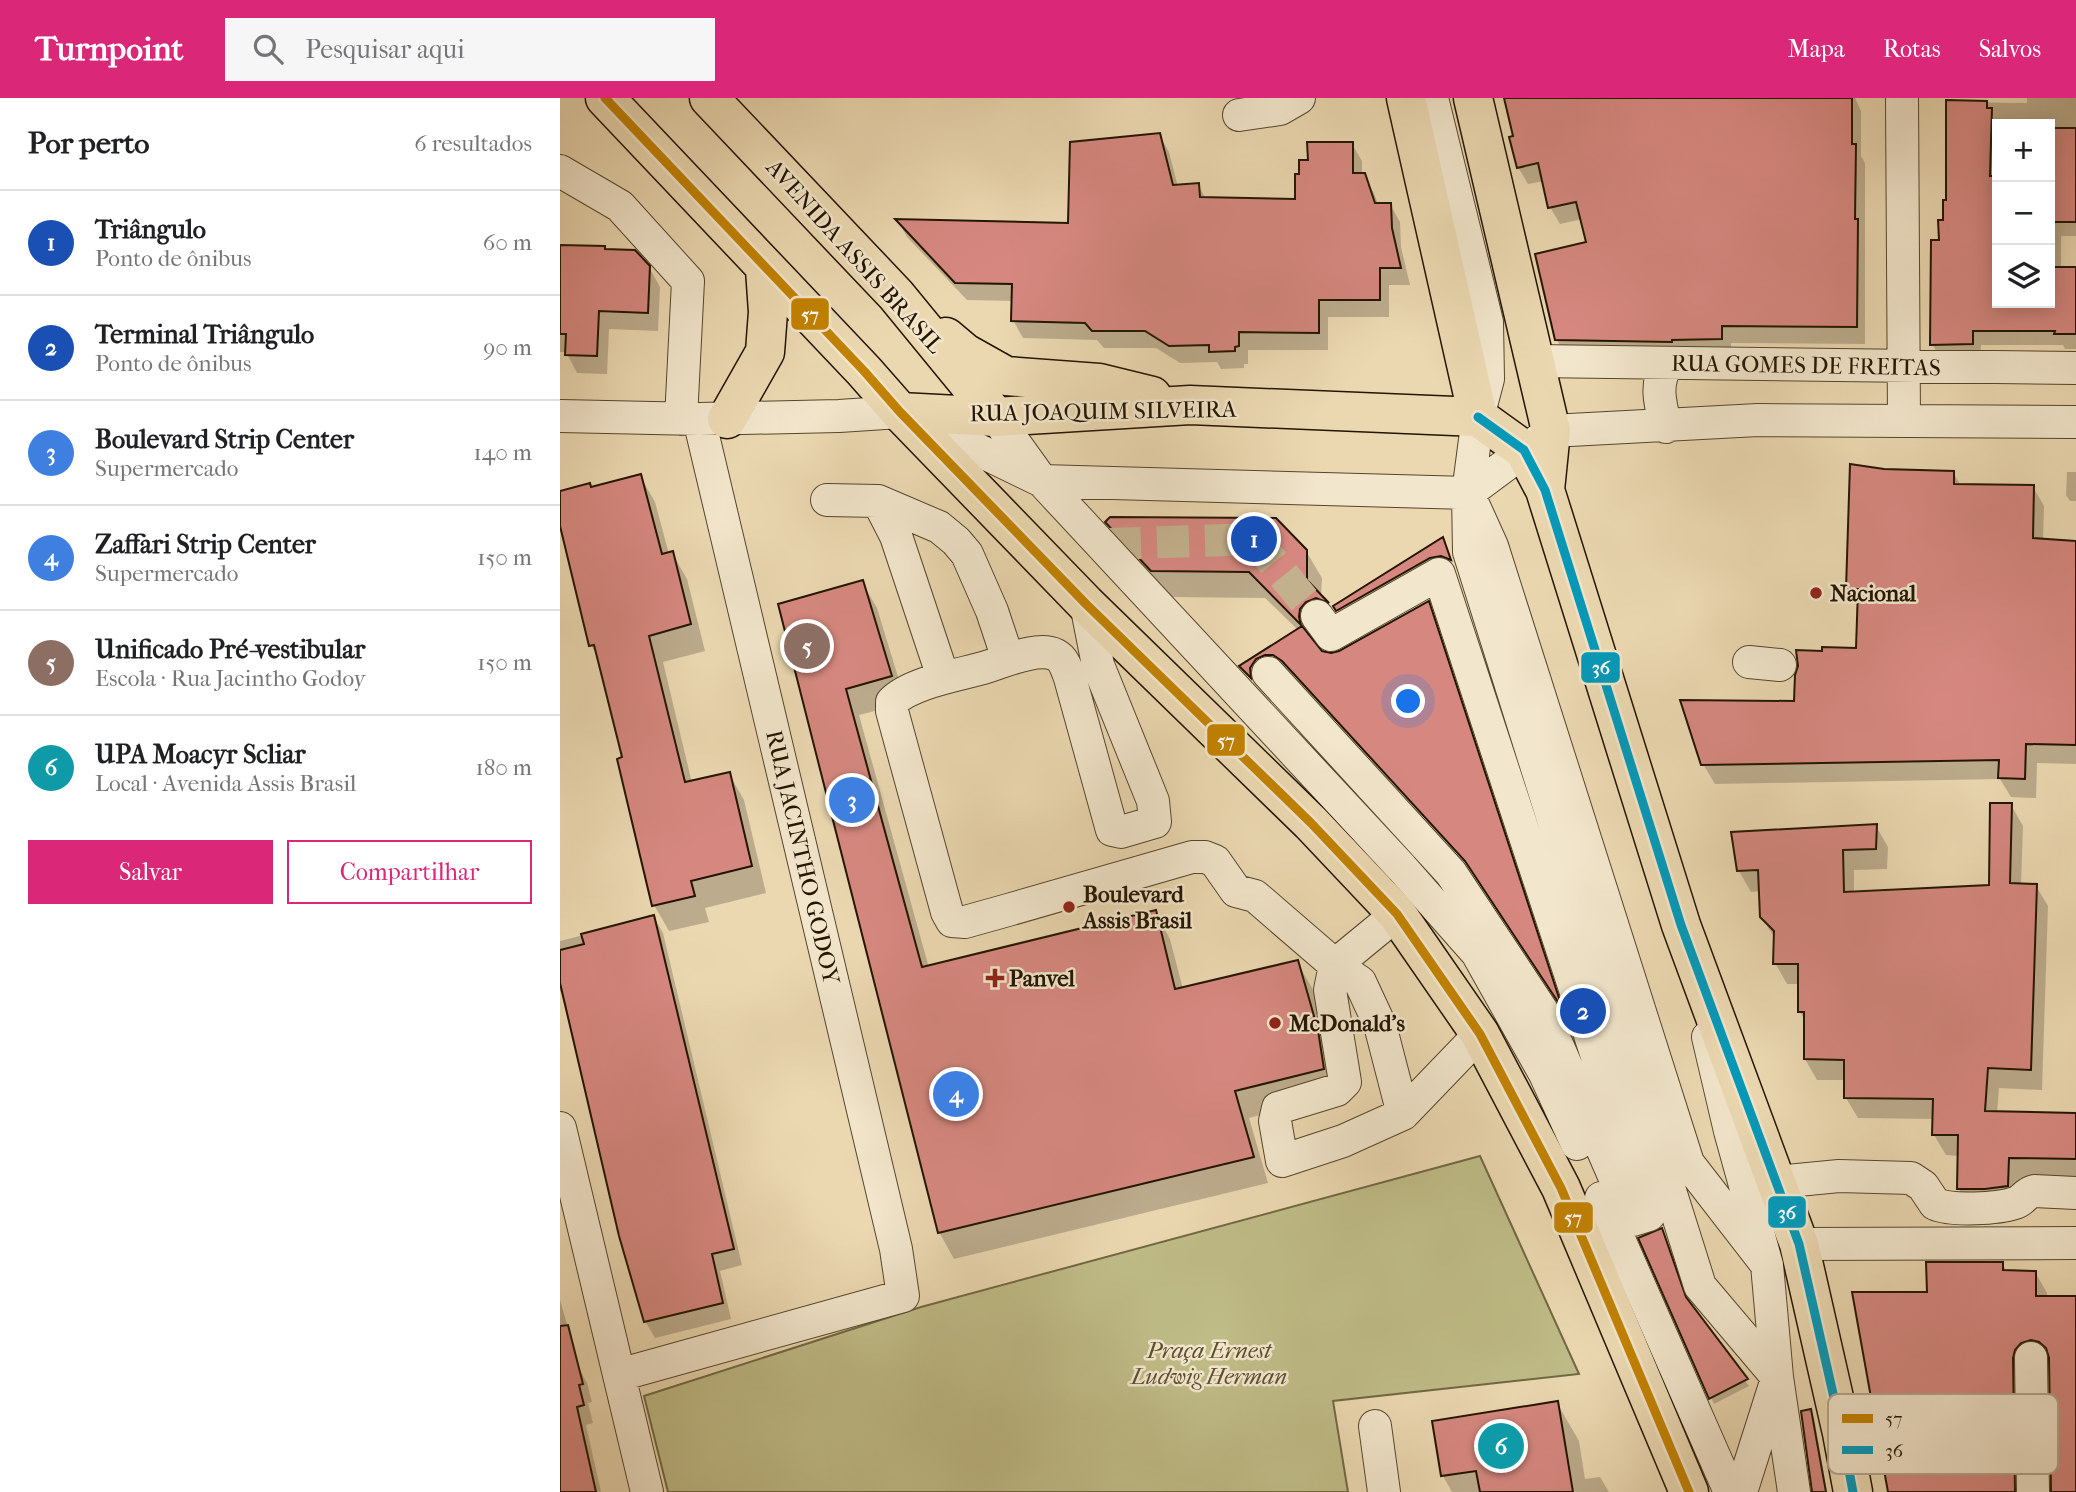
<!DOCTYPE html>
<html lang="pt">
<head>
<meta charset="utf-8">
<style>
	:root { --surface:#fff; --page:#f6f6f6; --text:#202124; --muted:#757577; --line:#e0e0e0; --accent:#db2777 }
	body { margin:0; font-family:"IM FELL French Canon",serif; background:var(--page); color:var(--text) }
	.controls { position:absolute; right:21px; top:21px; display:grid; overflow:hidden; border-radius:0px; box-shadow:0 4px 18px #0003 }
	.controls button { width:63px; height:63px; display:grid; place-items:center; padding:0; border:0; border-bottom:2px solid var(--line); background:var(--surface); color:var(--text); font:35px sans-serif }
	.you { position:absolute; left:849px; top:604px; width:24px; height:24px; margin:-18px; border:5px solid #fff; border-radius:50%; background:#1a73e8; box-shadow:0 0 0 10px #1a73e833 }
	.badge { display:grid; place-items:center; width:46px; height:46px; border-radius:50%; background:var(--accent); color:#fff; font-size:23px; font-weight:700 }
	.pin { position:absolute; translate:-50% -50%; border:4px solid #fff; box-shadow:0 2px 7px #0006 }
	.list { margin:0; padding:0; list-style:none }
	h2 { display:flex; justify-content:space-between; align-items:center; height:91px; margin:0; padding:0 28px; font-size:30px }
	h2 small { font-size:23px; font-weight:400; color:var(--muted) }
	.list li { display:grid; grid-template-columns:46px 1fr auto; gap:21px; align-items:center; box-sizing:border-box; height:105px; padding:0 28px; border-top:2px solid var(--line) }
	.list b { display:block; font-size:26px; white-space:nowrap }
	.list p { margin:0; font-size:23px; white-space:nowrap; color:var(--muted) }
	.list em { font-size:23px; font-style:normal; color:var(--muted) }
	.actions { display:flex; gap:14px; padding:21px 28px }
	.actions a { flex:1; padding:16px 0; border:2px solid var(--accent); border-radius:0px; text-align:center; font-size:24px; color:var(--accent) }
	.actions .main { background:var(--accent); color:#fff }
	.icon { flex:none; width:38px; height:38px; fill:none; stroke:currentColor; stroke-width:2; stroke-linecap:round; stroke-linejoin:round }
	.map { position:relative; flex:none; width:1516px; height:1394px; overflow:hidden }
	header { display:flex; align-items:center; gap:42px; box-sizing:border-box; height:98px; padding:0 35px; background:var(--accent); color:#fff }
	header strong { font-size:33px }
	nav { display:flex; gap:38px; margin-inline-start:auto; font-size:24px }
	.search { width:490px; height:63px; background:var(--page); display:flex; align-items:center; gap:18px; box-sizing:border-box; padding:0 24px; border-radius:0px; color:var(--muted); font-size:26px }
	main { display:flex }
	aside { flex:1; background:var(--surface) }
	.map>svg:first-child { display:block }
	.green { fill:#bfbc87; stroke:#716844; stroke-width:2 }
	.shadow { fill:#0003; fill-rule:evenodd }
	.building { fill:#d68880; stroke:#231501; stroke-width:2 }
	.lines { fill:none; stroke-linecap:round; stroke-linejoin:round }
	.minor-tunnel { stroke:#c3b18e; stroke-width:32; stroke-dasharray:32 16; stroke-linecap:butt }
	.minor-casing { stroke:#55462d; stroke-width:34 }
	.major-casing { stroke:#231501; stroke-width:41 }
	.minor { stroke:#f2e6cc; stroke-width:32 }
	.major { stroke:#ebd8b1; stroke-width:38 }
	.bus-1-casing { stroke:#f2e6cc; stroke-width:14 }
	.bus-2-casing { stroke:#f2e6cc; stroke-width:14 }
	.bus-1 { stroke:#c28200; stroke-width:9 }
	.bus-2 { stroke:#049aba; stroke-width:9 }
	.poi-dot { fill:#8f2418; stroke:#f2e6cc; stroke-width:2.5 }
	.labels { text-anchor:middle; stroke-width:5; stroke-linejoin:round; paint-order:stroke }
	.street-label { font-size:23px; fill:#231501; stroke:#f2e6cc }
	.poi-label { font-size:23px; font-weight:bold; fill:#231501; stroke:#f2e6cc; text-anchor:start }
	.park-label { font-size:23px; font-style:italic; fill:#5a4f30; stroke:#f2e6cc }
	.key { fill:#f2e6cc; stroke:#b4a78f; stroke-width:2 }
	.key-label { font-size:19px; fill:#231501 }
	.line-badge { stroke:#f2e6cc; stroke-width:2.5 }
	.badge-label { font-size:19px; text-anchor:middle; font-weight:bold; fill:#fff }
</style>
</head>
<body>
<header>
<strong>Turnpoint</strong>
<div class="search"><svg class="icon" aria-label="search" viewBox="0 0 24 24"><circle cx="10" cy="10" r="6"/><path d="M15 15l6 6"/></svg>Pesquisar aqui</div>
<nav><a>Mapa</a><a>Rotas</a><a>Salvos</a></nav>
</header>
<main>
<aside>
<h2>Por perto<small>6 resultados</small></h2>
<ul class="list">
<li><span class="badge" style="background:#1a4fb4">1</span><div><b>Triângulo</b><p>Ponto de ônibus</p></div><em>60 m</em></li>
<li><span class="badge" style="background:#1a4fb4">2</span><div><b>Terminal Triângulo</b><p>Ponto de ônibus</p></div><em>90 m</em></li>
<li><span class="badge" style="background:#3f7fe0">3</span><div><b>Boulevard Strip Center</b><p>Supermercado</p></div><em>140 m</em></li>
<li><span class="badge" style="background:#3f7fe0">4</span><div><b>Zaffari Strip Center</b><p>Supermercado</p></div><em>150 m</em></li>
<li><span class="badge" style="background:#8d6e63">5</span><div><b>Unificado Pré-vestibular</b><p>Escola · Rua Jacintho Godoy</p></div><em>150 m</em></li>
<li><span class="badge" style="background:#0f9aa8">6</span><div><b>UPA Moacyr Scliar</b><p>Local · Avenida Assis Brasil</p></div><em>180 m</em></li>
</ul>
<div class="actions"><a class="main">Salvar</a><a>Compartilhar</a></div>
</aside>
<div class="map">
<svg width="1516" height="1394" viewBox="0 0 1516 1394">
	<rect width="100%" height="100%" fill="#ebd8b1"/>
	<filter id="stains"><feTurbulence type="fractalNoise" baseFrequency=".00286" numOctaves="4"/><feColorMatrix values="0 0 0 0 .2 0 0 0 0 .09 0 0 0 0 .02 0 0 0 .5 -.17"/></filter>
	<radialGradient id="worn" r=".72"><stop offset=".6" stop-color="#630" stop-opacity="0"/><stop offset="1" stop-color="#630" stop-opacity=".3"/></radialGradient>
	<path class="green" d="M 920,1058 L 1019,1276 L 773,1303 L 788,1394 L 108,1394 L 84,1298 L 361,1209 Z"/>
	<path class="shadow" d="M 943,0 L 1295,0 L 1301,13 L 1301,58 L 1305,65 L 1305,246 L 1171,245 L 1171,258 L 1006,259 L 997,242 L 1028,145 L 1022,121 L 1000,126 L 990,109 L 984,83 L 968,86 L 958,69 L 956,40 L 949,10 Z
		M 1467,0 L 1516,0 L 1516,138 L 1501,138 L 1501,171 L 1516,171 L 1516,251 L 1505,251 L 1503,247 L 1421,247 L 1420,261 L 1381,261 L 1372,246 L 1381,144 L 1388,104 L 1388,4 L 1467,5 ZM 1437,26 L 1490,26 L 1490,205 L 1437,205 Z
		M 599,37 L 609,54 L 618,89 L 638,87 L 646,101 L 737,102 L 740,77 L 750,64 L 792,46 L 802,63 L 802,77 L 814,95 L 818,106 L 830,106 L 840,124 L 841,149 L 850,187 L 829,187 L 829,219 L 768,219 L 768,252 L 688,252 L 688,266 L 684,266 L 684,270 L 661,271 L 657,264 L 620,265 L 596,250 L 544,250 L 537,242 L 463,240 L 453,222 L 453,203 L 407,202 L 347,139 L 338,123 L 510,127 Z
		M 0,149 L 44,149 L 46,153 L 89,169 L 100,189 L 98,233 L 49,231 L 47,276 L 17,275 L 6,254 L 0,254 Z
		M 1323,372 L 1393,374 L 1401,388 L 1473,389 L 1484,408 L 1483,443 L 1516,445 L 1516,666 L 1477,665 L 1476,700 L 1451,699 L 1440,681 L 1155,686 L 1143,666 L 1236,605 L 1298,552 L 1299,510 L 1288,490 Z
		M 1507,374 L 1516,374 L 1516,403 L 1510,403 L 1506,397 Z
		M 80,378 L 95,404 L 109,456 L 112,455 L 127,481 L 145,553 L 103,564 L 132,685 L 169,676 L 184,702 L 206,795 L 145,810 L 149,824 L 109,833 L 94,807 L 64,661 L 40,562 L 31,547 L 0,420 L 0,395 L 32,391 Z
		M 547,424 L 746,453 L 762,480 L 761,499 L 781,529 L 754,538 L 753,545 L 911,770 L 728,570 L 718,564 L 693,578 L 694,584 L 686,576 L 682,569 L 738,532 L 705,500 L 608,499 L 562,450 Z
		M 883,441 L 892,466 L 886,463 L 781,518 L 775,509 Z
		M 302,484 L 317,510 L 346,605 L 299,617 L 369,870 L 595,814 L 610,841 L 623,891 L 737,864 L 752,890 L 772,960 L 778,997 L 689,1020 L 708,1085 L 394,1161 L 379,1134 L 220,507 Z
		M 1451,707 L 1463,728 L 1461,787 L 1476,788 L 1488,808 L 1482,992 L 1439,990 L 1437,1015 L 1516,1017 L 1516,1081 L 1460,1080 L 1459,1108 L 1411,1112 L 1399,1091 L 1399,1058 L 1386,1057 L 1374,1037 L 1374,1021 L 1298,1020 L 1286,1000 L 1286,982 L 1257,982 L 1245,961 L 1246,924 L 1240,914 L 1240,886 L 1227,886 L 1215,865 L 1215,841 L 1202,819 L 1201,793 L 1191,794 L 1179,773 L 1316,728 L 1328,749 L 1327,771 L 1294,772 L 1294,795 L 1431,789 Z
		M 94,819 L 103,835 L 182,1167 L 160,1173 L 171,1221 L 95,1240 L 85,1223 L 7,906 L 0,893 L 0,843 Z
		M 1102,1132 L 1127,1205 L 1189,1288 L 1154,1306 L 1081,1140 Z
		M 1442,1165 L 1447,1174 L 1475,1174 L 1487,1195 L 1516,1394 L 1493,1394 L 1491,1264 L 1483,1262 L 1465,1394 L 1330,1394 L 1368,1196 Z
		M 0,1202 L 7,1226 L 0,1229 Z
		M 0,1235 L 27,1285 L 32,1304 L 28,1305 L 33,1325 L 26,1327 L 41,1394 L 0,1394 Z
		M 997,1305 L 1019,1343 L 1025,1381 L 1040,1379 L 1049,1394 L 892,1394 L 883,1378 Z
		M 1250,1313 L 1254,1319 L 1267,1394 L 1254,1394 Z"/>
	<path class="building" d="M 944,0 L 1292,0 L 1292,46 L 1296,46 L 1295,121 L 1298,121 L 1297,229 L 1162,228 L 1162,241 L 1112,242 L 1112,244 L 995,242 L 975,156 L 1026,144 L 1016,104 L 988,110 L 978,65 L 957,70 L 949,39 L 953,38 Z
		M 1386,2 L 1427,3 L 1427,10 L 1432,10 L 1430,78 L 1437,78 L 1437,205 L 1490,205 L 1490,169 L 1516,169 L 1516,236 L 1494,236 L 1495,233 L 1413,233 L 1413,246 L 1370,247 L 1371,142 L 1379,142 L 1378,122 L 1383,122 L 1383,102 L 1386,102 Z
		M 1490,30 L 1516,30 L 1516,124 L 1490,124 Z
		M 600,35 L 613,87 L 639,85 L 640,99 L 735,101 L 735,76 L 739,76 L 739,62 L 748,62 L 747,44 L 793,44 L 793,75 L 805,75 L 815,105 L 831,105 L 832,130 L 841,170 L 820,170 L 820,202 L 759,202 L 759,235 L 679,234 L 679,248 L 675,249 L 675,253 L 649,254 L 649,247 L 609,248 L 585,233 L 532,233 L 525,225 L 451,223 L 452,186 L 395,185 L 335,121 L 508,125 L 510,44 Z
		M 0,147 L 45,148 L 45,151 L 75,152 L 90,168 L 88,215 L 39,213 L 37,258 L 5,257 L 6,236 L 0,236 Z
		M 1290,366 L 1324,371 L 1394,373 L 1394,386 L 1474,387 L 1473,440 L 1516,443 L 1516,647 L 1466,646 L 1465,681 L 1438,680 L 1439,662 L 1141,667 L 1120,602 L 1234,603 L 1235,577 L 1238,568 L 1236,552 L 1262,553 L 1262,549 L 1296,550 L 1298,491 L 1286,491 Z
		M 81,376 L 102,456 L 113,453 L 131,526 L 89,538 L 125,684 L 170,674 L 192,768 L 131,783 L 135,798 L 92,808 L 57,661 L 62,659 L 34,547 L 29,548 L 0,428 L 0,393 L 30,385 L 31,389 Z
		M 550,419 L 716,420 L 747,452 L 747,482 L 769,505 L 756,500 L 746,504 L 740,511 L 739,519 L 741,527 L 689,474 L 591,473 L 545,424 Z
		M 883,439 L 891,462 L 881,458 L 870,460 L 776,513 L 773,508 Z
		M 303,482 L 332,578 L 286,591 L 362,869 L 596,812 L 615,891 L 738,862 L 758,932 L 764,971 L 675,993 L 694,1059 L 378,1135 L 218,506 Z
		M 869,503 L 1004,915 L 998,904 L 905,763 L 722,563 L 713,557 L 705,557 L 696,561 L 690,570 L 691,580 L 679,568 L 742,528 L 762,553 L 771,555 L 779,553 Z
		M 1430,705 L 1452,705 L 1450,785 L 1477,786 L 1471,972 L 1428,970 L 1425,1013 L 1516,1015 L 1516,1061 L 1449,1060 L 1448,1088 L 1425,1091 L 1397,1091 L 1398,1037 L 1372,1037 L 1373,1001 L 1284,1000 L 1284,962 L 1244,961 L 1244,914 L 1238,914 L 1238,866 L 1213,866 L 1214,833 L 1200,819 L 1198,772 L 1177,773 L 1171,734 L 1317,726 L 1316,751 L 1283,752 L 1284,794 L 1429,787 Z
		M 94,817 L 174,1151 L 152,1156 L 163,1205 L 84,1224 L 59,1138 L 0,885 L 0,852 L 24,846 L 21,836 Z
		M 1102,1130 L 1126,1199 L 1188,1281 L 1149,1301 L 1078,1140 Z
		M 1366,1164 L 1443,1164 L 1443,1172 L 1476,1173 L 1476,1198 L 1516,1198 L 1516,1394 L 1491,1394 L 1489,1260 L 1486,1250 L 1479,1244 L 1471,1242 L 1461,1245 L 1455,1252 L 1453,1260 L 1455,1394 L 1328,1394 L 1292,1194 L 1367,1194 Z
		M 8,1227 L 23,1286 L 19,1287 L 24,1307 L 17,1309 L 36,1394 L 0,1394 L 0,1228 Z
		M 998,1303 L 1013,1394 L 920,1394 L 916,1373 L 881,1378 L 872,1323 Z
		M 1251,1311 L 1266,1394 L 1252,1394 L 1241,1313 Z"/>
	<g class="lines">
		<path class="minor-tunnel" d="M 549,446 L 694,441 L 757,518"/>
		<defs>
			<path id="minor" d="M 872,0 L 927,224 L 928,281 L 918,319 L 908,395 L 932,448 L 1128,1065 L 1207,1167
				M 1342,0 L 1344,322
				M 679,17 L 720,11 L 739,0
				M 0,73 L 60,108 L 128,183 L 121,321
				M 975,263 L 1516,270
				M 0,318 L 139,321 L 279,318 L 340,314 L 482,383 L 908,395 L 909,454 L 1140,1188 L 1217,1279
				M 436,319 L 482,383 L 842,770 L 917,855 L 985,976 L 1017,1046
				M 1106,329 C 1100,306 1094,285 1108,265
				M 908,395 L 991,333 L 1198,322 L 1516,324
				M 267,402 L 318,403 L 379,429 L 396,443 L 407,456 L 432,513 L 448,561
				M 318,403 L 336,438 L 383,579
				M 526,506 L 538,567 L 593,703 L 595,724 L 561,734 L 552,732 L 510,580 C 507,572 504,561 496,557 C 477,547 442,565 423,570 C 398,577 350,585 332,604 L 332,613 L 387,814 L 392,823 L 405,824 L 448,812 L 632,759 L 645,759 L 655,763 L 676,793 L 695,798 L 775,867 L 800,884 L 820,927 L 843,1016 L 783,1043 L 722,1063 L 715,1023 L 718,1010 L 777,992 L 785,984 L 770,892 L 775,867 L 837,816
				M 1189,564 L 1220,567
				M 708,575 L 891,775 L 983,914 L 1073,1122 L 1089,1117 L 879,476 L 771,537 L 757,518
				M 1148,939 L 1170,1033 L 1207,1167 L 1217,1279 L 1234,1394
				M 843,1016 L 920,936
				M 0,1030 L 87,1394
				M 1217,1084 L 1279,1078 L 1351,1080 L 1363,1088 L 1375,1106 C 1391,1113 1438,1111 1455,1105 C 1463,1103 1465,1095 1474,1093 L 1516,1095
				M 1041,1100 L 1170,1394
				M 1239,1146 L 1516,1145
				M 1471,1260 L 1473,1394
				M 59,1277 L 343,1198 L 336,1151 L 139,321
				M 815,1328 L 824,1394
				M 1181,1394 L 1215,1287"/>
			<path id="major" d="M 45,0 L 304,273 L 340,314 L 526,506 L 751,725 L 837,816 L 920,936 L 1001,1090 L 1129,1394
				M 149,0 L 336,197 L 436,319
				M 846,0 L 918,319
				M 913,0 L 991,333 L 985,392
				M 386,239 L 405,255 L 446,278 L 539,285 L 592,298
				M 340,314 L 436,319 L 630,307 L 918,319
				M 918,319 L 964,352 L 985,392 L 1121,827 L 1239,1146 L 1282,1335 L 1293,1394
				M 167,321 L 205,254 L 208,214 L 205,171"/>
		</defs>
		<use href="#minor" class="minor-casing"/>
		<use href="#major" class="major-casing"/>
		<use href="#minor" class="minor"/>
		<use href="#major" class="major"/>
		<defs>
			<path id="bus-1" d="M 45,0 L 304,273 L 340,314 L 526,506 L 751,725 L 837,816 L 920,936 L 1001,1090 L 1129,1394"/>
			<path id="bus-2" d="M 918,319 L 964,352 L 985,392 L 1121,827 L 1239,1146 L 1282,1335 L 1293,1394"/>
		</defs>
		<use href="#bus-1" class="bus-1-casing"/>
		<use href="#bus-2" class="bus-2-casing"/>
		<use href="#bus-1" class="bus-1"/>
		<use href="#bus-2" class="bus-2"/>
	</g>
	<g class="poi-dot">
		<circle cx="1256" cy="495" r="7"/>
		<circle cx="509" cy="809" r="7"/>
		<path d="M431.5 869.5h7v7h7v7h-7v7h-7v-7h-7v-7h7z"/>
		<circle cx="715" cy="925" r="7"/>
	</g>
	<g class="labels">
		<g class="street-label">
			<text transform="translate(295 158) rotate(48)" y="8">AVENIDA ASSIS BRASIL</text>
			<text transform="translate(1246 267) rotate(1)" y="8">RUA GOMES DE FREITAS</text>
			<text transform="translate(543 313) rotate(-1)" y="8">RUA JOAQUIM SILVEIRA</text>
			<text transform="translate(243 759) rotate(77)" y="8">RUA JACINTHO GODOY</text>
		</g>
		<g class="poi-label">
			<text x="1270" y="503">Nacional</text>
			<text x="523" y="804">Boulevard<tspan x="523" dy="26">Assis Brasil</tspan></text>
			<text x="449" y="888">Panvel</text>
			<text x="729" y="933">McDonald's</text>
		</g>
		<g class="park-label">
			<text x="649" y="1260">Praça Ernest<tspan x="649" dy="26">Ludwig Herman</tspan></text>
		</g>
	</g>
	<rect x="1268" y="1296" width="230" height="80" rx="10" class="key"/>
	<rect x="1282" y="1316" width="31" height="9" fill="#c28200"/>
	<rect x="1282" y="1348" width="31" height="8" fill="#049aba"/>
	<g class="key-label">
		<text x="1325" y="1327">57</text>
		<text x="1325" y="1359">36</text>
	</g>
	<g class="line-badge">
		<rect x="230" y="199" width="40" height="34" rx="7" fill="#c28200"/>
		<rect x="1020" y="553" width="41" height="33" rx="7" fill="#049aba"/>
		<rect x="646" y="625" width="40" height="34" rx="7" fill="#c28200"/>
		<rect x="1207" y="1097" width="40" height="34" rx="7" fill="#049aba"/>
		<rect x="993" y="1103" width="41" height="33" rx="7" fill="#c28200"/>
	</g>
	<g class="badge-label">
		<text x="250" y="223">57</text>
		<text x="1041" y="576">36</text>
		<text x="666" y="649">57</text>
		<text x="1227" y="1121">36</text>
		<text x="1013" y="1126">57</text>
	</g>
	<rect width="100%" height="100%" filter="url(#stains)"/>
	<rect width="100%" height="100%" fill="url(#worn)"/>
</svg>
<div class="controls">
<button>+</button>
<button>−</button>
<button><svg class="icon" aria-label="layers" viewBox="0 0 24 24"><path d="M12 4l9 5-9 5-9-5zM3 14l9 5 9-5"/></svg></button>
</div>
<div class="you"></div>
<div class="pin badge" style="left:694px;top:441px;background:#1a4fb4">1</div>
<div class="pin badge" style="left:1023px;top:913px;background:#1a4fb4">2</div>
<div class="pin badge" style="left:292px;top:702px;background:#3f7fe0">3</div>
<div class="pin badge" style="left:396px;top:996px;background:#3f7fe0">4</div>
<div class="pin badge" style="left:247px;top:548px;background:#8d6e63">5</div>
<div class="pin badge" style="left:941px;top:1348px;background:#0f9aa8">6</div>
</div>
</main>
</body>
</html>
